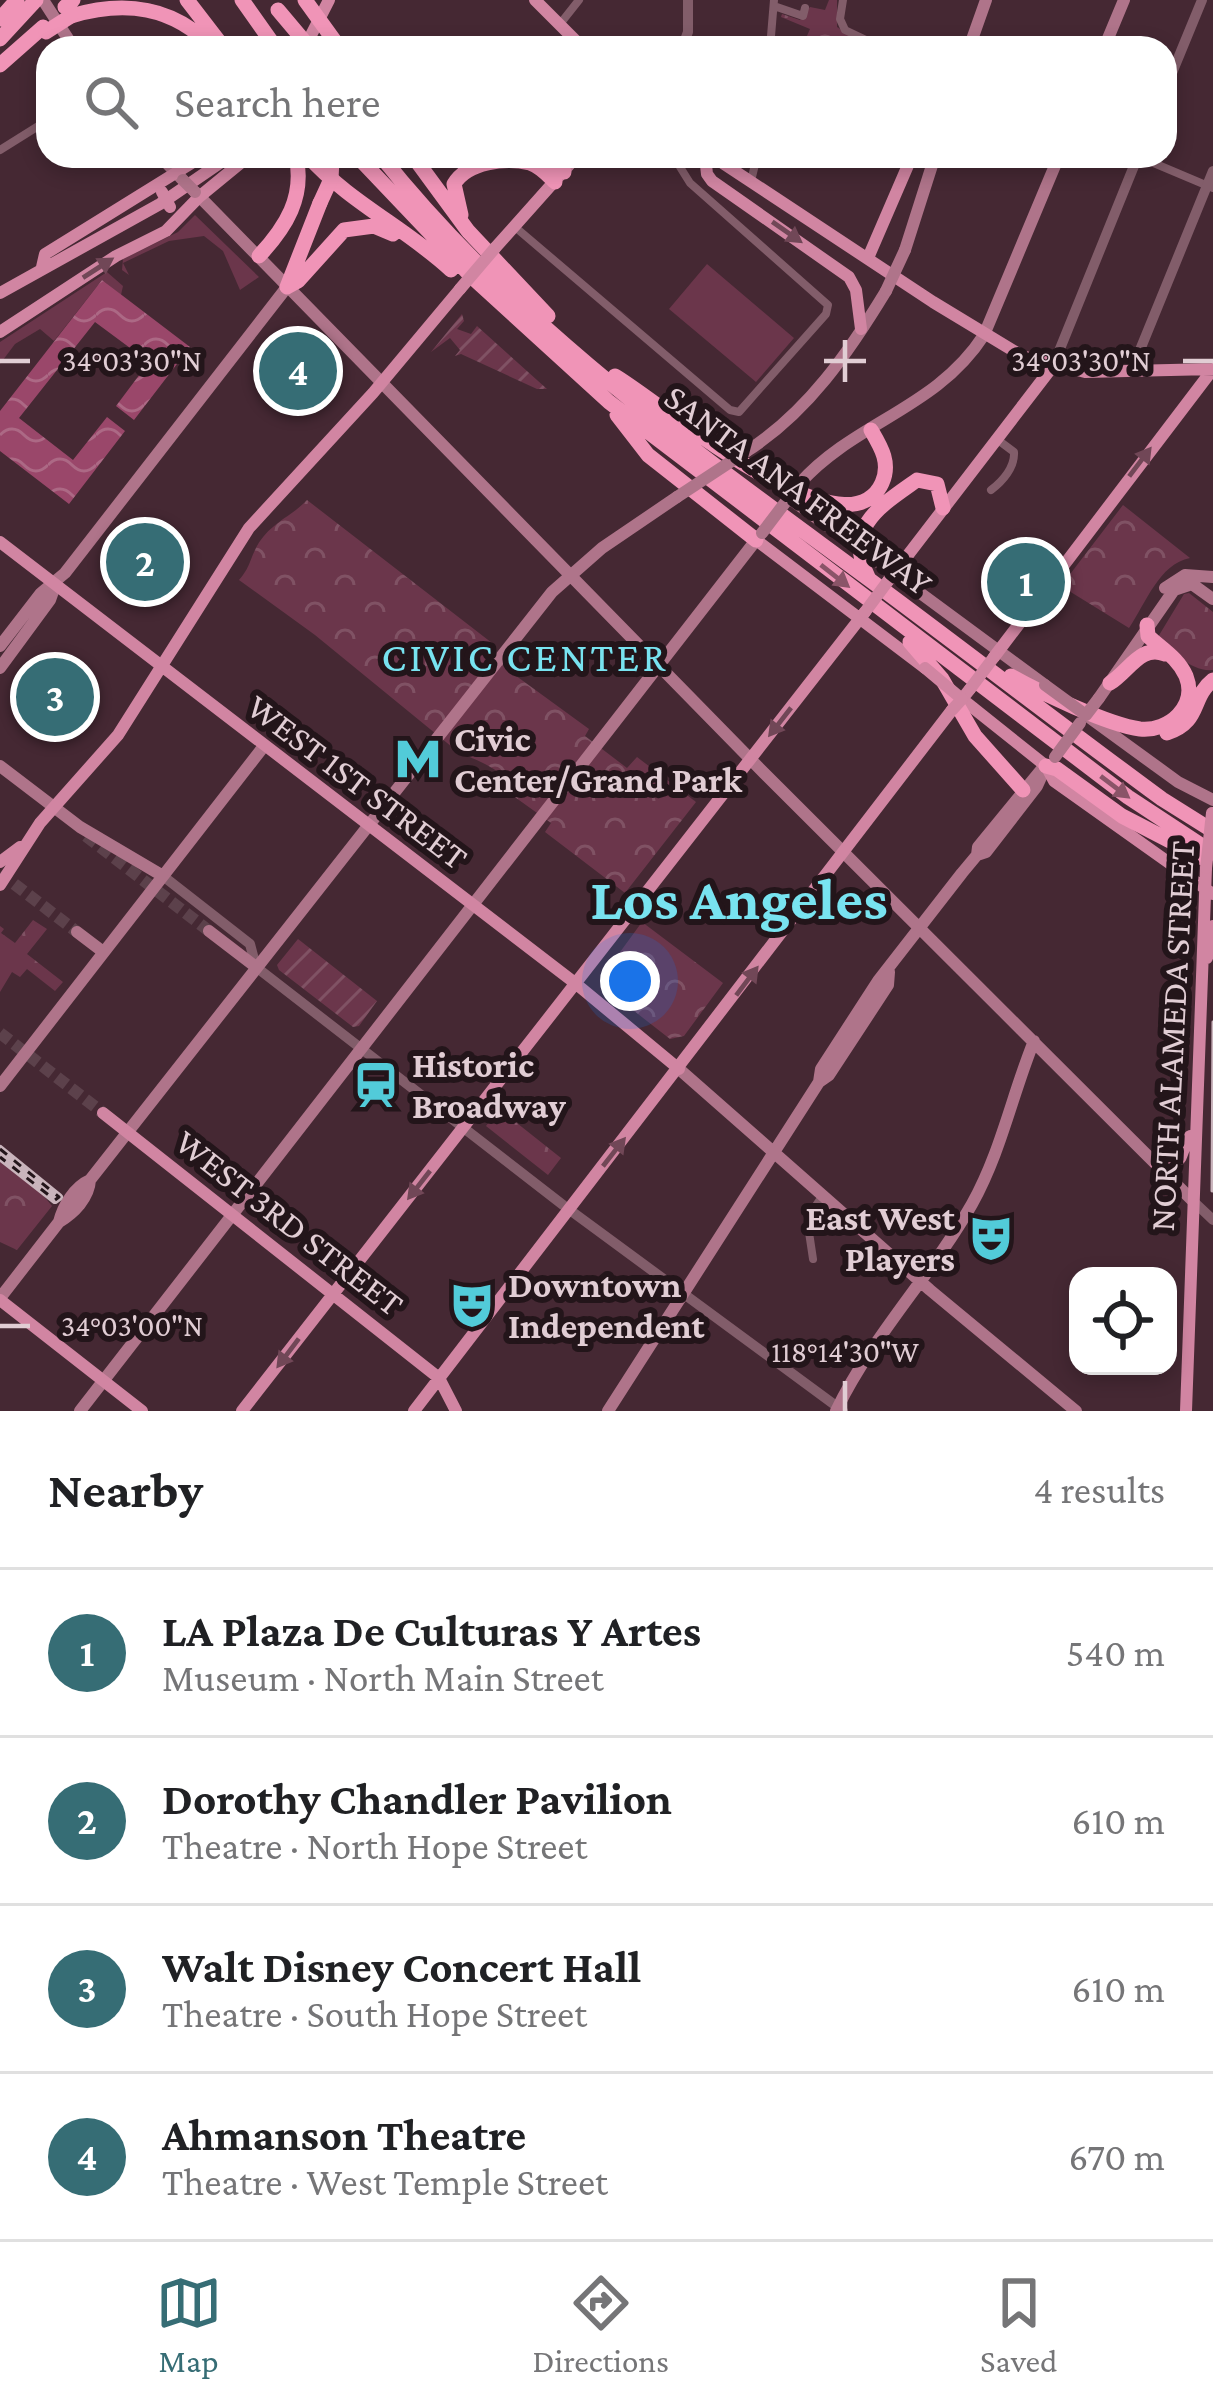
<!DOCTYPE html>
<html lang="en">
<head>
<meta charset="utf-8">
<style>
	:root { --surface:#fff; --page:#f6f6f6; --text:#202124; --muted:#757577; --line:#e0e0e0; --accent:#366d75 }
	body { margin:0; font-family:"Crimson Pro",serif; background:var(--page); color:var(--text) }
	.controls { position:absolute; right:36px; bottom:36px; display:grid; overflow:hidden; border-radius:24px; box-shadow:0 6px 18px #0003 }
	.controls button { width:108px; height:108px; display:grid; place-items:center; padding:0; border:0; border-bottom:3px solid var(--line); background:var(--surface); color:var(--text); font:60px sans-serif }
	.you { position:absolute; left:630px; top:981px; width:42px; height:42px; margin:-30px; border:9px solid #fff; border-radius:50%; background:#1a73e8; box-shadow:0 0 0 18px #1a73e833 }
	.badge { display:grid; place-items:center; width:78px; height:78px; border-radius:50%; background:var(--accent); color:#fff; font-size:39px; font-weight:700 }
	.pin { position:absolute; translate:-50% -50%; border:6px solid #fff; box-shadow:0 3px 12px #0006 }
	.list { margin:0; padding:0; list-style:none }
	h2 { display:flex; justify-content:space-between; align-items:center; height:156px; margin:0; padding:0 48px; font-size:51px }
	h2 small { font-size:39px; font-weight:400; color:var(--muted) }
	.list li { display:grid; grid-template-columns:78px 1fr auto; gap:36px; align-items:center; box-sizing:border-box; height:168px; padding:0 48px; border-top:3px solid var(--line) }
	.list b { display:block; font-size:45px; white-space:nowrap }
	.list p { margin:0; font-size:39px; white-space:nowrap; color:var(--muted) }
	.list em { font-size:39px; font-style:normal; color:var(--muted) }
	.icon { flex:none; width:66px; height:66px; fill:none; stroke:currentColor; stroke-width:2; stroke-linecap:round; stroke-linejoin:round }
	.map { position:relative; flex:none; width:1213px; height:1411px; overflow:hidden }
	.search { position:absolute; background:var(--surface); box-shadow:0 6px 18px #0003; left:36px; right:36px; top:36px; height:132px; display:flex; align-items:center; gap:30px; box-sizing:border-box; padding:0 42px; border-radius:36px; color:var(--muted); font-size:45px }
	.sheet { height:828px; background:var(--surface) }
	nav { display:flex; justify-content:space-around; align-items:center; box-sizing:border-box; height:168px; border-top:3px solid var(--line); background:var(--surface); font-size:33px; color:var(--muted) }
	nav a { display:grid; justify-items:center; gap:6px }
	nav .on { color:var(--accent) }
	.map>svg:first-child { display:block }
	.grass { fill:#6b364b }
	.park { fill:url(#park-crowns) }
	.garden { fill:url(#garden-furrows) }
	.water { fill:url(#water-waves) }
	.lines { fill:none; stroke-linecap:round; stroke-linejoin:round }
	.secondary-tunnel { stroke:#5c414b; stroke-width:12; stroke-dasharray:12 6; stroke-linecap:butt }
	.primary-tunnel { stroke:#5c414b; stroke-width:12; stroke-dasharray:12 6; stroke-linecap:butt }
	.minor { stroke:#825d6a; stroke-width:8 }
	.tertiary { stroke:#825d6a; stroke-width:10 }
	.secondary { stroke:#af748a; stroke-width:12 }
	.primary { stroke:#d185a2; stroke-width:12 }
	.motorway { stroke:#f094b7; stroke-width:15 }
	.tram { stroke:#c9b4bc; stroke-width:3 }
	.rail-casing { stroke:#c9b4bc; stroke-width:8 }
	.rail { stroke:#23151a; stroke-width:3; stroke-dasharray:9; stroke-linecap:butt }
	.secondary-bridge { stroke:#af748a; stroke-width:12 }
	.primary-bridge { stroke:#d185a2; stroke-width:12 }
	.motorway-bridge { stroke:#f094b7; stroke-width:15 }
	.oneway { fill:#714757 }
	.oneway2 { fill:#8a5468 }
	.ticks { fill:none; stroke:#e1cdd4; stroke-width:4.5 }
	.labels { text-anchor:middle; stroke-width:12; stroke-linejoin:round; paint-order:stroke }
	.street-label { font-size:36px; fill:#e1cdd4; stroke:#23151a }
	.poi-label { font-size:36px; font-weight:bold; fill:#e1cdd4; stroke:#23151a; text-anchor:start }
	.quarter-label { font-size:42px; letter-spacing:3px; fill:#78e3f0; stroke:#23151a }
	.town-label { font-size:60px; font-weight:bold; fill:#78e3f0; stroke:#23151a }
	.ticks-label { font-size:30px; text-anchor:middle; fill:#e1cdd4; stroke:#23151a; stroke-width:12; stroke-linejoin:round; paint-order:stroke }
</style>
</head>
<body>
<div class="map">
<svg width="1213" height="1411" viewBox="0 0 1213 1411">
	<defs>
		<pattern id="park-crowns" width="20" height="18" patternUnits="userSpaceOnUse" patternTransform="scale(3)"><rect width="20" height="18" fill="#6b364b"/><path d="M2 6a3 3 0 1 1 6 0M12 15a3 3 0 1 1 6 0" fill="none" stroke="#805264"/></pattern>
		<pattern id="garden-furrows" width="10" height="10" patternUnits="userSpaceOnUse" patternTransform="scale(3)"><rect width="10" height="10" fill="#6b364b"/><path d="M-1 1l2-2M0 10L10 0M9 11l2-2" fill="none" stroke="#805264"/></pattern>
		<pattern id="water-waves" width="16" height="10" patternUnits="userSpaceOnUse" patternTransform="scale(3)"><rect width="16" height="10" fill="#9a476a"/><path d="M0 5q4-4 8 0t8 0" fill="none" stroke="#ac6985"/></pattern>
	</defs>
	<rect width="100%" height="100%" fill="#452833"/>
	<path class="grass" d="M 195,215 L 259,277 L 240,290 L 223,251 L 204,236 L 169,241 L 123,263 L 129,275 L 122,270 L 123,259 L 178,232 Z
		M 707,264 L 794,338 L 756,382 L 669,309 Z
		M 107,272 L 123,286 L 121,295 L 102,280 L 54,341 L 40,329 L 15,344 L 0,364 L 0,342 Z"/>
	<path class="park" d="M 829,0 L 837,0 L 837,27 L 871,48 L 810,48 L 803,45 L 810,29 L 781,17 L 782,14 L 800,20 L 810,7 L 825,10 Z
		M 307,500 L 492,643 L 504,667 L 589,729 L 585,736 L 627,768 L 637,757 L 696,802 L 625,893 L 545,832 L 551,823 L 512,795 C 505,764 474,763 452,747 L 315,635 L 239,580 C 251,566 249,561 257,546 C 270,523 291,517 307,500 Z
		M 1123,505 L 1190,558 C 1159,564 1146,603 1129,628 L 1061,586 Z
		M 1189,593 L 1213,612 L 1213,670 C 1190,672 1174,651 1158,637 L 1184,594 Z
		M 33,920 L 47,929 L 27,954 L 63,982 L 55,991 L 27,969 L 20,977 L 12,972 L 0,992 L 0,926 L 4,929 L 1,933 L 15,943 Z
		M 642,922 L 723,983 L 684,1036 L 670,1039 L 606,989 L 604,974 Z
		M 499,1109 L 561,1158 L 548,1175 L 486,1126 Z
		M 0,1160 L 34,1184 L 52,1206 L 17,1250 L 0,1242 Z"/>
	<path class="garden" d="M 462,314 L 464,321 L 457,329 L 471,334 L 477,326 L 547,389 L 537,389 L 461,354 L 455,356 L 460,350 L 450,338 L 431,352 Z
		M 298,939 L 377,1001 L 359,1026 L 353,1027 L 279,970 L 277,965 Z"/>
	<path class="water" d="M 102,280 L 190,347 L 134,420 L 116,406 L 149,362 L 95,322 L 19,418 L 73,460 L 107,417 L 125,431 L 69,504 L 0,451 L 0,411 Z"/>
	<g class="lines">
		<path class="secondary-tunnel" d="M 86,836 L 209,931
			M 0,873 L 77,932"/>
		<path class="primary-tunnel" d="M 0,1033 L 103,1113"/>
		<path class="minor" d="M 843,0 L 840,19 L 845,30 L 883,48
			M 774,6 L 803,16 L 805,8
			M 560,24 L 579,0
			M 770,48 L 774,0
			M 0,150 L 48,120
			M 1137,156 L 1213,188
			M 751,181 L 757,156
			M 515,227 L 730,410 L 739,412 L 826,314 L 828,305 L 690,183 L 680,167 L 685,156
			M 991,490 C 1003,481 1015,467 1014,452 L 998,440
			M 813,1259 L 807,1219 L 823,1195"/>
		<path class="tertiary" d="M 682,48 L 688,32 L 688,0
			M 1165,90 L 1202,0
			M 1053,366 L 1138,156
			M 1131,372 L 1213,171
			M 163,876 L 250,944 L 256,967 L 563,1205 L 843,1411
			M 1192,1200 L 1213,1220"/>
		<path class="secondary" d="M 43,0 L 74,48
			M 969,48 L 986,0
			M 1104,48 L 1124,0
			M 160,156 L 182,179
			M 195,192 L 764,773 L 1192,1200
			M 905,250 L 935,156
			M 747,451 C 808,412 849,352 886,291
			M 800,483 C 856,421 936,409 984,335 L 1059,156
			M 789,498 L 855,546
			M 866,553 L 1045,685
			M 1165,588 L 1185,575 L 1213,577
			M 0,646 L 41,593 L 65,573 L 287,287
			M 0,668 L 50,600 L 55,586
			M 1099,698 L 1174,590 L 1192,584 L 1213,599
			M 1090,718 L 1178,782 L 1213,800
			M 0,766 L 80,827 L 163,876
			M 977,855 L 978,847 L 1041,770
			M 209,931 L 256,967
			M 77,932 L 102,951
			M 679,1069 L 930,1290 L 1076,1411
			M 819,1082 L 821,1069 L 878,981 L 962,873 L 977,855 L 986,852 L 1037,786 L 1046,766
			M 0,1086 L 264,746
			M 59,1222 C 74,1213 89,1198 90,1180
			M 0,1298 L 59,1222 C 63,1206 74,1187 90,1180 L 552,592 L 602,548 L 677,497
			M 80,1411 L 760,535
			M 608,1411 L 819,1082 L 829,1075 L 888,985 L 889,972
			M 836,1411 C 872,1336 931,1276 972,1204 C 1001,1152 1012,1095 1034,1041"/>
		<path class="primary" d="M 535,0 L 583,48
			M 305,47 L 329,0
			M 705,156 L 707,174 L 712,181 L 849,277 L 856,290 L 861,329
			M 712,156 L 933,302 L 1022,356 L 1085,372 L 1213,369
			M 495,248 L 577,156
			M 868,258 L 912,156
			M 42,267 L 45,254 L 203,156
			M 0,293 L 160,204 L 230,156
			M 0,332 L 116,256 L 166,231 L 199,197 L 249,156
			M 756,540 L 925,668
			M 0,542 L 575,983 L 679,1069
			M 888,581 L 1053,366
			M 994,657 L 1213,369
			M 970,689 L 962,699 L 1046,766 L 1054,781 L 1213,894
			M 0,862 L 20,847
			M 0,885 L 40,823 L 118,735 L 249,528 L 373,393 L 460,289
			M 1207,958 L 1213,926
			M 103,1113 L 439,1378 L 456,1411
			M 1156,1164 C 1188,1165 1177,1157 1190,1136
			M 0,1300 L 142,1411
			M 242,1411 L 865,612
			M 414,1411 L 952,710
			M 1186,1411 L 1206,868"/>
		<path class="motorway" d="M 187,0 L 224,48
			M 242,0 L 276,48
			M 65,7 L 73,0
			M 71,16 C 125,0 173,6 213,48
			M 0,19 L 17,0
			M 0,39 L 36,0
			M 0,65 L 43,27
			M 308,156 C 350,203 406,228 451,270
			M 357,156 L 472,277 L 609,402 L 1128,797 L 1213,853
			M 381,156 C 516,326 697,452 870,580 C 967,652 1064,727 1162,799 L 1213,831
			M 413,156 L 468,231 L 548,316
			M 547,156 L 564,172
			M 461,215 L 454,184 C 467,162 505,157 530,163 C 540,166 548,175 555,182
			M 259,256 C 286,227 305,197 296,156
			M 287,287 L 298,281 L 344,230 L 374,226 L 393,234
			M 287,287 L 320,203
			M 615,376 C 657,400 846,562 882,483 C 891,463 881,447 871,430
			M 617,415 L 648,455 L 756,540
			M 868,577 C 844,527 879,507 917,480 L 937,484 L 943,508
			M 910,642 L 942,679 L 975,736 L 1023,790
			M 1011,676 C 1039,692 1109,725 1140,729 C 1169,732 1198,706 1186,676 C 1178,658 1162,649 1148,636 L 1147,625
			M 1110,683 C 1129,671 1141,644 1165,654
			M 1167,733 C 1202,721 1190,698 1213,680
			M 1046,766 L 1057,769 L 1122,816 L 1203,858"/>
		<path class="tram" d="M 1212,1191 L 1213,1022"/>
		<defs>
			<path id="rail" d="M 0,1149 L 59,1197 L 55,1200 L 0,1157"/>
		</defs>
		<use href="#rail" class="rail-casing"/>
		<use href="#rail" class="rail"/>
		<path class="secondary-bridge" d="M 183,180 L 195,192
			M 886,291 L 905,250
			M 677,497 L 747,451
			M 762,533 L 800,483
			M 855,546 L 866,553
			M 1045,685 L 1086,715 L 1099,698
			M 1055,757 L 1080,723"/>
		<path class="primary-bridge" d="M 162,192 L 170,207
			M 460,289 L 495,248
			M 865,612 L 888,581
			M 925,668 L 962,699 L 952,710
			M 970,689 L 994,657
			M 1206,868 L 1212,813"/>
		<path class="motorway-bridge" d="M 305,0 L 336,43
			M 278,10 L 310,48
			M 46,32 L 71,16
			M 320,203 L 331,179 L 332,159"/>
	</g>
	<defs><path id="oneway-solid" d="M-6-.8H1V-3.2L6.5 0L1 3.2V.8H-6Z" transform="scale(3)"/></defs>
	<g class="oneway">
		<use href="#oneway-solid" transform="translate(787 232) rotate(35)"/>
		<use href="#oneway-solid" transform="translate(98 268) rotate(-33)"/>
		<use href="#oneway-solid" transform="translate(1140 462) rotate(-53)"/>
		<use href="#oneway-solid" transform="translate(780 722) rotate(128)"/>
		<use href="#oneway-solid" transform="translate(747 981) rotate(-53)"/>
		<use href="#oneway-solid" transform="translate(614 1152) rotate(-52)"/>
		<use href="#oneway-solid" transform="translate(419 1185) rotate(128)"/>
		<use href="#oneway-solid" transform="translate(288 1353) rotate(127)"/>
	</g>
	<g class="oneway2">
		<use href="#oneway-solid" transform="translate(835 576) rotate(38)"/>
		<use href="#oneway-solid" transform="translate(1115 787) rotate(37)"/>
	</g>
	<path class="ticks" d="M 845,340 L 845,382M 0,361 L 30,361M 824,361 L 866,361M 1183,361 L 1213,361M 0,1326 L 30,1326M 845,1381 L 845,1411"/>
	<defs>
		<symbol id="metro-bare" viewBox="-9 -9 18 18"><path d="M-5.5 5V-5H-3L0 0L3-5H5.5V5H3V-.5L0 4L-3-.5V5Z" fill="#52cbd9" stroke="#23151a" stroke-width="2.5" paint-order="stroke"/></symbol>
		<symbol id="station-bare" viewBox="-9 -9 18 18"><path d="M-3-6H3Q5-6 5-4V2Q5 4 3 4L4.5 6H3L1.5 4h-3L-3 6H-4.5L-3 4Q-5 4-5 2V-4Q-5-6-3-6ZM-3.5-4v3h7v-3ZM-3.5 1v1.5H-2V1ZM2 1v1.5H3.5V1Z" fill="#52cbd9" stroke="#23151a" stroke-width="2.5" paint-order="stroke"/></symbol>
		<symbol id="theatre-bare" viewBox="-9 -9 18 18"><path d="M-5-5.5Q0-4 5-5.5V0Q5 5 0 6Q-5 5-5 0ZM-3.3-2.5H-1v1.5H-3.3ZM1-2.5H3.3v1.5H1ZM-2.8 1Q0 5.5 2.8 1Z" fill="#52cbd9" stroke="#23151a" stroke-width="2.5" paint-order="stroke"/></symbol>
	</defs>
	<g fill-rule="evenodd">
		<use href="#metro-bare" x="385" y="726" width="66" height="66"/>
		<use href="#station-bare" x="343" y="1052" width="66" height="66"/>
		<use href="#theatre-bare" x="958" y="1205" width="66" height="66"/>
		<use href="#theatre-bare" x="439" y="1272" width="66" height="66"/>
	</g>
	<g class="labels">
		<g class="street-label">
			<text transform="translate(799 489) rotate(37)" y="13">SANTA ANA FREEWAY</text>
			<text transform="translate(358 781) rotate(37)" y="13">WEST 1ST STREET</text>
			<text transform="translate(1171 1036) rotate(-87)" y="13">NORTH ALAMEDA STREET</text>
			<text transform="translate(290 1222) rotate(38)" y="13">WEST 3RD STREET</text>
		</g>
		<g class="poi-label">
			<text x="454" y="751">Civic<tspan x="454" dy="41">Center/Grand Park</tspan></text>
			<text x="412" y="1077">Historic<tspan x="412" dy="41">Broadway</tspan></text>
			<text x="955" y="1230" text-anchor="end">East West<tspan x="955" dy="41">Players</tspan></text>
			<text x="508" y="1297">Downtown<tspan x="508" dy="41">Independent</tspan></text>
		</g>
		<g class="quarter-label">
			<text x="525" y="671">CIVIC CENTER</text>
		</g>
		<g class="town-label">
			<text x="739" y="919">Los Angeles</text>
		</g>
	</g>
	<g class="ticks-label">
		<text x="132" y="371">34°03'30"N</text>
		<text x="1081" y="371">34°03'30"N</text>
		<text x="132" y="1336">34°03'00"N</text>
		<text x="845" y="1362">118°14'30"W</text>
	</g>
</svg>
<div class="controls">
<button><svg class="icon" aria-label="locate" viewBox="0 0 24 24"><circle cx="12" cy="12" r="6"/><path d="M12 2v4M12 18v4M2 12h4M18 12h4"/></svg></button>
</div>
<div class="you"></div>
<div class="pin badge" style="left:1026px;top:582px">1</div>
<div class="pin badge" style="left:145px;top:562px">2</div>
<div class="pin badge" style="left:55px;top:697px">3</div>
<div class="pin badge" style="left:298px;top:371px">4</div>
<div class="search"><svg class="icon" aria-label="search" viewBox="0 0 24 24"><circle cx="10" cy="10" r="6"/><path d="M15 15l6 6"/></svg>Search here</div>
</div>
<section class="sheet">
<h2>Nearby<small>4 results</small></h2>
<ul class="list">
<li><span class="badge">1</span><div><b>LA Plaza De Culturas Y Artes</b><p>Museum · North Main Street</p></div><em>540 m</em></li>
<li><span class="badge">2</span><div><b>Dorothy Chandler Pavilion</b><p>Theatre · North Hope Street</p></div><em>610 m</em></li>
<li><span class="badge">3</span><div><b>Walt Disney Concert Hall</b><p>Theatre · South Hope Street</p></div><em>610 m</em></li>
<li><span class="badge">4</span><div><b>Ahmanson Theatre</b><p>Theatre · West Temple Street</p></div><em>670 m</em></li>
</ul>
</section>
<nav>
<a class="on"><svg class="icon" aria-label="map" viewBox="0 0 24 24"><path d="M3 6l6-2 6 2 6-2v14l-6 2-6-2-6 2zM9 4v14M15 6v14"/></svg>Map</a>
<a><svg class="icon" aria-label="directions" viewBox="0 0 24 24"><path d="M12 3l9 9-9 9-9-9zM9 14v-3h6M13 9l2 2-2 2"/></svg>Directions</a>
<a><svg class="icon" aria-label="saved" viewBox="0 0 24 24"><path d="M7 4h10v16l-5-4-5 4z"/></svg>Saved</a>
</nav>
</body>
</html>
